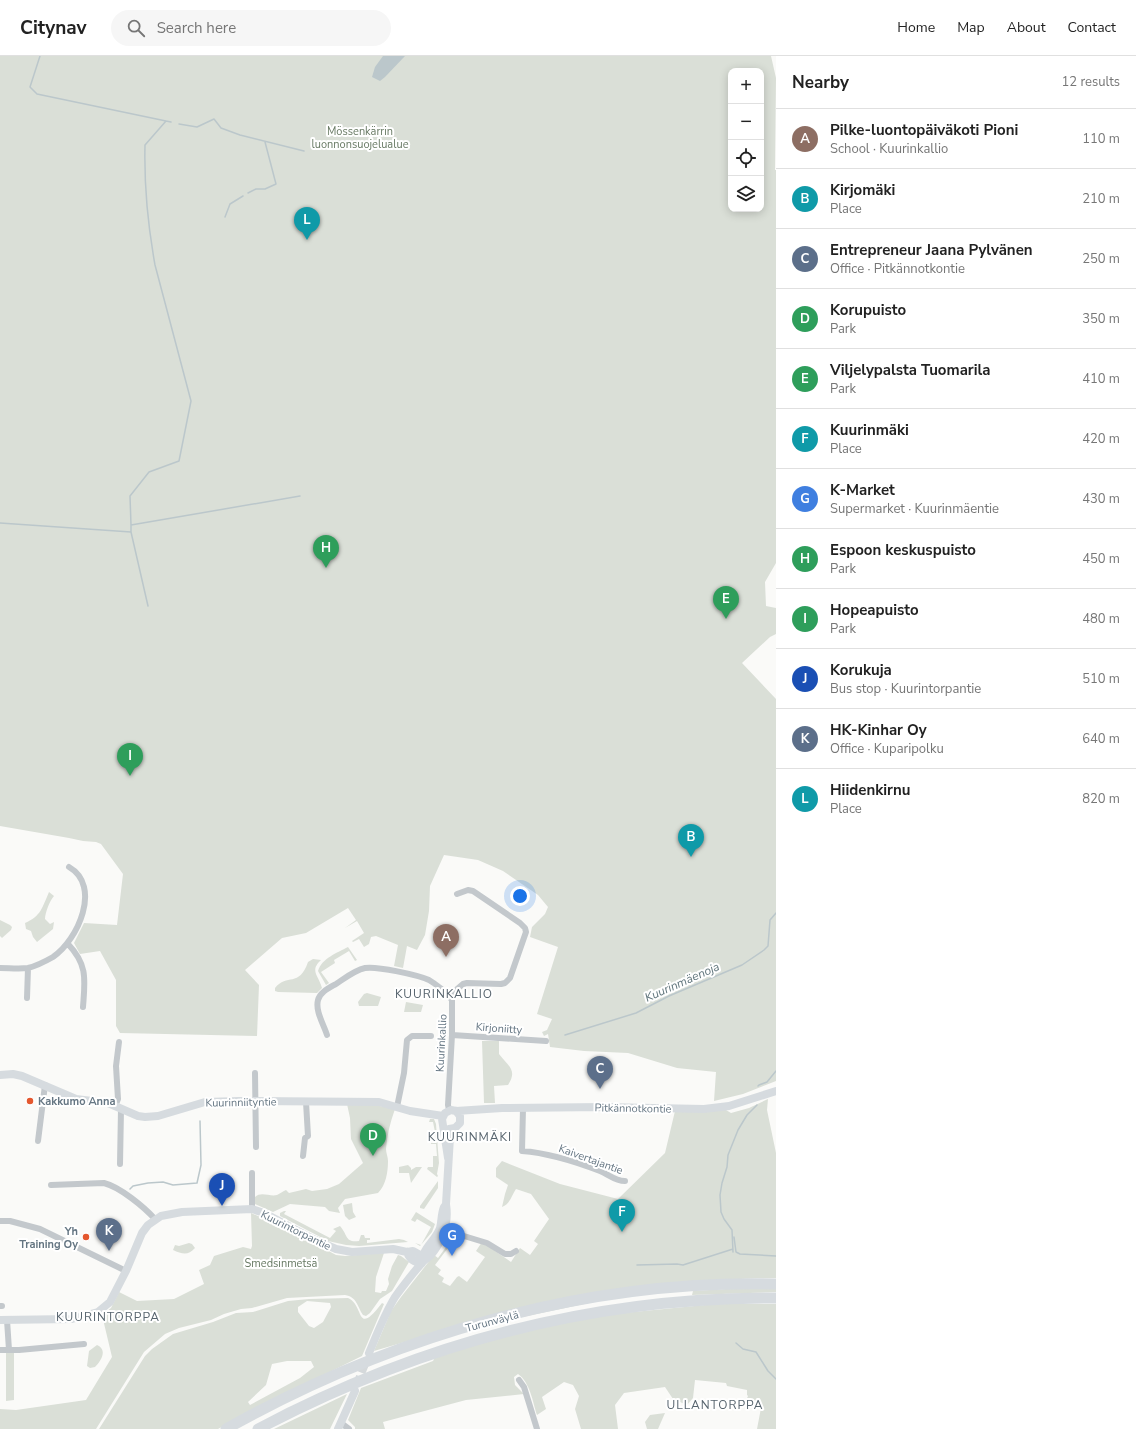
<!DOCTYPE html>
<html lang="en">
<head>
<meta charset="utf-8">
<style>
	:root { --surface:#fff; --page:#f6f6f6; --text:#222; --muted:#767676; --line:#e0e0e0; --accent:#db2777 }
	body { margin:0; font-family:"Nunito Sans",sans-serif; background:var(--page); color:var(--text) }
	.controls { position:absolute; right:12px; top:12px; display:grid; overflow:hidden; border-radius:8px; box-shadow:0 2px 10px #0003 }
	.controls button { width:36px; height:36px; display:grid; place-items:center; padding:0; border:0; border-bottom:1px solid var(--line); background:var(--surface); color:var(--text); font:20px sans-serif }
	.you { position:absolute; left:520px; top:840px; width:14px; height:14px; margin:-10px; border:3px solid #fff; border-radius:50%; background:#1a73e8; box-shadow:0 0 0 6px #1a73e833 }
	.badge { display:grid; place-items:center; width:26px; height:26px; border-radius:50%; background:var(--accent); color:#fff; font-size:13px; font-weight:700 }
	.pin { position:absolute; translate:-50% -33px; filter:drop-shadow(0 1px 2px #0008) }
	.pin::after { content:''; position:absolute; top:21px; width:14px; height:12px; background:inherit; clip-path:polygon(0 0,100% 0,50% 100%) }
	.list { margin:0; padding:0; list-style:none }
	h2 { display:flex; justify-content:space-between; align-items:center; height:52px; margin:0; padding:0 16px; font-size:17px }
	h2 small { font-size:13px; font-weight:400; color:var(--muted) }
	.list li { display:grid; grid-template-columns:26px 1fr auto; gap:12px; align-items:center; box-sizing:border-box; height:60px; padding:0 16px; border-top:1px solid var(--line) }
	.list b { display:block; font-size:15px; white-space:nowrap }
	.list p { margin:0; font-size:13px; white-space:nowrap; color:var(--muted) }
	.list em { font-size:13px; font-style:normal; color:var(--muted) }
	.icon { flex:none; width:22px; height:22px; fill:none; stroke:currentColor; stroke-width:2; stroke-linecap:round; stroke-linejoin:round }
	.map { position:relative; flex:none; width:776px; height:1373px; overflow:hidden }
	header { display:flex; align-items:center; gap:24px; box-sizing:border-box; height:56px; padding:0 20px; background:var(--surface); border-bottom:1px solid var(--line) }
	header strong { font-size:19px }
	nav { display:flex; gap:22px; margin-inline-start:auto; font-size:14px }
	.search { width:280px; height:36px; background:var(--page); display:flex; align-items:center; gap:10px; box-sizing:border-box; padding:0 14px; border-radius:22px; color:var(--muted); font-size:15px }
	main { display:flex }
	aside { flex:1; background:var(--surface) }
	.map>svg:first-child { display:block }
	.green { fill:#dadfd7; fill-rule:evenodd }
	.water { fill:#bbc7cb }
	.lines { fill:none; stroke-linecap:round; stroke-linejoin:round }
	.stream { stroke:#bbc7cb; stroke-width:1.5 }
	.secondary-tunnel { stroke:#d5d9db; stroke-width:8; stroke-dasharray:8 4; stroke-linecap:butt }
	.street { stroke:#c3c8cc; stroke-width:6 }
	.secondary { stroke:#d6dbdf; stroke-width:8 }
	.highway { stroke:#d6dbdf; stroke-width:11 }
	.poi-dot { fill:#e4572e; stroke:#fff; stroke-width:1.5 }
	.labels { text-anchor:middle; stroke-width:4; stroke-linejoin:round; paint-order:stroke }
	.park-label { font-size:11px; fill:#687a64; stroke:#fff }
	.street-label { font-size:11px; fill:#657683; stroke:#fff }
	.poi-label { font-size:11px; font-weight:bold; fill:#657683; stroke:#fff; text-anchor:start }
	.water-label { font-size:12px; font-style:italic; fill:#60757c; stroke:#fff }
	.neighbourhood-label { font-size:12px; letter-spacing:1px; fill:#57646e; stroke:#fff }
</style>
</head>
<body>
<header>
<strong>Citynav</strong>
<div class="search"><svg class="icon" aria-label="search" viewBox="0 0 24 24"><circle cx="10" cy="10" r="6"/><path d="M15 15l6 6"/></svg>Search here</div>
<nav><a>Home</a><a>Map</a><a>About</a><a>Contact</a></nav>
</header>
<main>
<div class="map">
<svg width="776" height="1373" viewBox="0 0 776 1373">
	<rect width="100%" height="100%" fill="#fafaf8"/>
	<path class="green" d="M 0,0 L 771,0 L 776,22 L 775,114 L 776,114 L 776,507 L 765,526 L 766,550 L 776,552 L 776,578 L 770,581 L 742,607 L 776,643 L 776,1025 L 743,1038 L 714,1045 L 716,1016 L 677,1012 L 628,997 L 584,995 L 550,991 L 548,978 L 544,980 L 542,976 L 547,974 L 552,963 L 537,958 L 558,891 L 530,881 L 532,871 L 545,858 L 548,851 L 538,839 L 503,815 L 478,804 L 444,799 L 430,830 L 429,855 L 425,879 L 417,894 L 407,890 L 403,912 L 394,910 L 398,889 L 376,880 L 371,881 L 369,888 L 364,891 L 359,883 L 353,886 L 352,885 L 364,877 L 357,865 L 345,872 L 356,864 L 348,852 L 306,877 L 282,882 L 245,914 L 259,929 L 257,980 L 120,977 L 116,970 L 116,924 L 100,895 L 80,898 L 74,887 L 84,867 L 117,869 L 123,818 L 101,788 L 96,786 L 83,785 L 69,782 L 0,770 ZM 731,15 L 761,15 L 761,153 L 731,153 Z
		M 49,836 L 54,840 C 50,844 45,857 45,863 L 50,868 L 54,866 L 53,873 L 37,886 L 33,881 L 31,875 L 26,873 L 25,867 C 41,860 42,852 49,836 Z
		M 0,864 L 10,869 L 12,871 L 11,874 L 2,882 L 0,880 Z
		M 348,891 L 357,904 L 355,905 L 349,895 L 334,904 L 335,907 L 321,916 L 329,927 L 326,929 L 318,915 C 322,902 337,897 348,891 Z
		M 313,903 L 321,904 C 309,915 319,920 322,932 L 317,937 L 278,936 L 275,935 L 275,932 C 287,917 299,932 308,906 Z
		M 367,937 L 381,941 L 378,950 L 359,950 L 358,946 L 364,938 Z
		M 406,946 L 423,949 L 421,956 L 404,956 Z
		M 482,985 L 499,985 L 499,998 C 508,1010 518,1014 508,1029 L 494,1030 L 495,1047 L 484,1047 Z
		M 768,1043 L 767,1054 L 776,1097 L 776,1222 L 758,1222 L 689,1226 L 408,1285 L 374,1295 L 391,1255 L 401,1241 L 434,1199 L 438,1202 L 452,1183 L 454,1184 L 435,1209 L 441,1214 L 438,1218 L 444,1222 L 442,1226 L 450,1230 L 457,1221 L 459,1220 L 467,1226 L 485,1201 L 476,1195 L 482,1186 L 511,1206 L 520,1192 L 530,1199 L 538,1188 L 534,1185 L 549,1163 L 531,1138 L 516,1133 C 512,1139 510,1148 502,1151 L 505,1138 L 508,1129 L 496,1121 L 496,1112 L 502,1105 L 560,1128 L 618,1143 L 665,1097 L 675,1055 L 726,1054 L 731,1057 L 749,1052 Z
		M 347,1048 L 370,1048 L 395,1053 C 390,1067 387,1079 386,1093 C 386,1097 388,1101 388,1105 C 388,1116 386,1129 378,1137 L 345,1143 L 338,1152 L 340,1157 L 329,1155 L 325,1151 L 290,1148 L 273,1156 L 255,1148 L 255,1141 C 261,1135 270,1141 277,1139 C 281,1137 283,1135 286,1134 L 289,1137 L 306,1133 L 312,1135 L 327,1133 L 339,1128 L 363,1107 L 351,1083 L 350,1062 Z
		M 430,1063 L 434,1063 L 436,1068 L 439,1107 L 437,1118 L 438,1120 L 437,1121 L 427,1113 L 428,1111 L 433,1111 L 433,1100 L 437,1100 L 436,1088 L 431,1088 L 431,1087 L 436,1087 L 435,1078 L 431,1078 L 431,1076 L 435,1076 L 433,1066 L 429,1066 Z
		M 408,1109 L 411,1112 L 411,1114 L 416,1111 L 422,1111 L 411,1127 L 409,1117 L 399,1117 L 399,1111 Z
		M 438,1125 L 438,1132 L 424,1153 L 420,1152 L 420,1150 Z
		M 352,1147 L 353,1156 L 356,1161 L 349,1164 L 345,1160 L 343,1149 Z
		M 284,1155 L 286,1155 L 284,1158 L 330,1182 L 336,1175 L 333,1173 L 340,1170 C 348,1179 345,1187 359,1185 L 361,1179 L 364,1179 L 365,1182 L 370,1182 L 370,1184 L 367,1184 L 367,1187 L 399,1183 L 404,1184 L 408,1186 L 359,1190 L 346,1189 L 328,1185 L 280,1160 L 280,1157 Z
		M 416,1156 L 435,1168 L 432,1176 L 420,1190 L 415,1187 L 421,1189 L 431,1171 L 417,1163 L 415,1166 L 411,1164 Z
		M 251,1157 L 267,1164 L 269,1163 L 336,1199 L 345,1200 L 384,1197 L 376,1221 L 375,1236 L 381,1237 L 382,1235 L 386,1235 L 389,1228 L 388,1223 L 392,1210 L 398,1199 L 401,1200 L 409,1206 L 392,1235 L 380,1243 L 370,1257 L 366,1260 L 363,1259 C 357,1250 357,1241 345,1239 L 287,1242 L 252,1252 L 241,1253 L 224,1258 L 211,1264 L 179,1272 L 165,1278 L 144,1296 L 96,1373 L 0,1373 L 0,1353 L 16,1354 L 86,1344 L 112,1301 L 102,1259 L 111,1252 L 119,1236 L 137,1245 L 174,1243 L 204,1228 L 199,1214 L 210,1209 L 214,1200 L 243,1191 L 251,1193 L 252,1190 Z
		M 189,1187 L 192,1188 L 195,1192 C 188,1200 182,1198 173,1194 L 175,1189 L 179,1190 Z
		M 726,1233 L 776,1233 L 776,1236 L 692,1239 L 693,1235 Z
		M 348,1242 C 365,1249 355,1282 382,1247 L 384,1248 L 362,1300 L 253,1354 L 218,1373 L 99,1373 L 145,1300 L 152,1293 L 173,1278 L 213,1266 L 236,1257 L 253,1256 L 288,1245 L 309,1243 ZM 307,1245 L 330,1247 L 331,1251 L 323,1266 L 314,1272 L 309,1270 L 298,1256 L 298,1251 ZM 287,1305 L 311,1305 L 314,1311 L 300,1322 L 250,1349 L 248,1346 L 266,1329 L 272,1308 Z
		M 715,1248 L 776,1248 L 776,1373 L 757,1373 L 761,1352 L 744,1349 L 748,1340 L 747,1339 L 747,1334 L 727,1330 L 726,1327 L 695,1324 L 693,1342 L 687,1349 L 673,1343 L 665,1331 L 624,1337 L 615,1349 L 618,1373 L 581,1373 L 575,1353 L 579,1340 L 573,1329 L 564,1326 L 542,1341 L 546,1353 L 537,1359 C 533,1347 530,1326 518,1318 L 514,1321 L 515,1329 L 524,1338 L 466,1344 L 383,1366 L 385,1373 L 355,1373 L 355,1371 L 348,1364 L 361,1332 L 433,1305 L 435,1301 L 492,1283 L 593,1260 Z
		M 97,1289 C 108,1294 101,1305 95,1311 L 90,1312 L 87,1310 L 89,1295 Z
		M 6,1296 L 14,1296 L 14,1344 L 6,1345 Z
		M 347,1338 L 330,1373 L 274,1373 Z
		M 665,1357 L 658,1373 L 647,1373 L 645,1366 L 650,1359 Z"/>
	<path class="water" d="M 383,0 L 405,0 L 385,21 L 380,25 L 372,21 L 375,11 Z"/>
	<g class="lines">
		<path class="stream" d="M 40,0 L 30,31 L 37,38 L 166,65
			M 179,68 L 197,71 L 214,63 L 221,72 L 240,79 L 304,95
			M 248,137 L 256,133 L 265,133 L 276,128 L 265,86
			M 225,161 L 230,148 L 243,140
			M 0,467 L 131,476 L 131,469 L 300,440
			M 131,469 L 130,440 L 149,416 L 179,405 L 191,345 L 155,209 C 148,170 144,129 145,89 L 166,65 L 171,66
			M 131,476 L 148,550
			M 565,979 L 636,957 L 669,940 L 742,909 L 764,894 L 768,890 L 770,864 L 776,857
			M 758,1030 L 759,1029 L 767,1026 L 776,1015
			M 130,1133 L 133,1130 L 148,1127 L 163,1126 L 173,1129 L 197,1127 L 201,1109 L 200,1065
			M 734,1181 L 736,1196 L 740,1198 L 776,1200
			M 733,1196 L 732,1174 L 724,1163 L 721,1156 L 720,1139 L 722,1127 L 727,1111 L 728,1099 L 738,1074 L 747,1059 L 757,1049
			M 637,1209 L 677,1208 L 683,1209 L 733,1193
			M 736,1287 L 743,1293 L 756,1296 L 768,1315 L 776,1323"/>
		<path class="secondary-tunnel" d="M 357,1328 L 367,1303"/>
		<path class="street" d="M 68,888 C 88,909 85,924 83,951
			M 0,912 C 9,912 19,913 28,912 C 36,910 46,905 53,901 C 78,884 102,830 69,811
			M 449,940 L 463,928 L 467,927 L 501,928 L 505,927 L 510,922 L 526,876 L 525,872 L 520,867 L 473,835 L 468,834 L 457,838
			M 27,942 L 28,912
			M 327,979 C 324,969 315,955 318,944 C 320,936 329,932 336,928 C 345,922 355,914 365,912 C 377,910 418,919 429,924 C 436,928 447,937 452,944 L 452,979 L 448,1049 L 449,1054
			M 452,979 L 546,985
			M 255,1017 L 256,1091
			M 115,1050 L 118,1043 L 116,1010 L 119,986
			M 397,1051 L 404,1017 L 407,984 L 412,980 L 431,980
			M 523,1052 L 522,1095 C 549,1097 574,1105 600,1115 C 608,1118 615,1125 625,1125
			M 38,1085 L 45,1029
			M 303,1100 L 305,1082 L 308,1080 L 306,1046
			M 120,1108 L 121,1053
			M 51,1129 L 104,1127 C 120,1131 144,1151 155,1163
			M 252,1153 L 252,1117
			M 0,1165 L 10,1165 L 40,1173 L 126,1215
			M 441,1173 L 487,1187 L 505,1198 L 511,1198 L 516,1195
			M 0,1250 L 2,1250
			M 7,1264 L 9,1294
			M 0,1294 L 19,1294 L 84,1288
			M 519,1324 L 524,1331 L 537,1373
			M 341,1367 L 349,1373"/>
		<path class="secondary" d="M 0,1019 L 13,1018 L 22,1020 L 76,1043 L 108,1047 L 138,1060 L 145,1061 L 158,1060 L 205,1046 L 239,1045 L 379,1046 L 410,1055 L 443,1060
			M 449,1073 L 455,1072 L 460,1067 L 460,1060 L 456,1055
			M 448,1102 L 442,1063 L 445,1057 L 451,1054 L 456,1055 L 502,1052 L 603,1051 L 704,1053 L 729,1050 L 776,1035
			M 407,1196 C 410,1204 414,1206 422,1207
			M 422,1205 C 422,1193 436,1184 440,1172 C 442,1165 441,1158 444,1151
			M 0,1264 L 72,1263 L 98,1256 L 110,1246 L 126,1215 L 142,1177 L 148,1169 L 161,1160 L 182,1156 L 252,1153 L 264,1157 L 313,1183 L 336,1193 L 352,1196 L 393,1193 L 407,1196 L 413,1195 L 422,1200
			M 369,1297 C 377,1278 384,1259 395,1241 C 403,1230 412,1218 422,1207 C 424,1204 428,1202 431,1199 C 443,1184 449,1167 446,1148 L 450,1081 L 453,1073
			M 338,1373 L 355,1335"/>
		<path class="highway" d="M 226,1373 C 392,1280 584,1223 776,1228
			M 258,1373 C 419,1288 593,1241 776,1242"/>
	</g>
	<g class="poi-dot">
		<circle cx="30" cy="1045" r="4"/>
		<circle cx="86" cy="1181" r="4"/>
	</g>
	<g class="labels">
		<g class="park-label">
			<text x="360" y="79">Mössenkärrin<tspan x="360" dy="13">luonnonsuojelualue</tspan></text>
			<text x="281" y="1211">Smedsinmetsä</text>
		</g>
		<g class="street-label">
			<text transform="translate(499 972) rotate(4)" y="4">Kirjoniitty</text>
			<text transform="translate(441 987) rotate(-87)" y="4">Kuurinkallio</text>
			<text transform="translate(241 1046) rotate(-1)" y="4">Kuurinniityntie</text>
			<text transform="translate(633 1052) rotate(1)" y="4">Pitkännotkontie</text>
			<text transform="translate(591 1103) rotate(20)" y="4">Kaivertajantie</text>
			<text transform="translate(296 1174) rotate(26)" y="4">Kuurintorpantie</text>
			<text transform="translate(492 1265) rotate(-15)" y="4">Turunväylä</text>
		</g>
		<g class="poi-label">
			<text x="38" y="1049">Kakkumo Anna</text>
			<text x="78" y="1179" text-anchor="end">Yh<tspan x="78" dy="13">Training Oy</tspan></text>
		</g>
		<g class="water-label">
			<text transform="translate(682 926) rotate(-24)" y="4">Kuurinmäenoja</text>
		</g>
		<g class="neighbourhood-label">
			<text x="444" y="942">KUURINKALLIO</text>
			<text x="470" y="1085">KUURINMÄKI</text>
			<text x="108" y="1265">KUURINTORPPA</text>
			<text x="715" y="1353">ULLANTORPPA</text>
		</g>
	</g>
</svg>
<div class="controls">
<button>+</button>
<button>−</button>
<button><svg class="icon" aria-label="locate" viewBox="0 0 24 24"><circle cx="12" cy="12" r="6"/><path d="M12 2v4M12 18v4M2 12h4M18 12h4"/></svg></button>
<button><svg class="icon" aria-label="layers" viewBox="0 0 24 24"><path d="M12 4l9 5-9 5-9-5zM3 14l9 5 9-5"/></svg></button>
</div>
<div class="you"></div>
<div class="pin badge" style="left:446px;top:901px;background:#8d6e63">A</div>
<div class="pin badge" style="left:691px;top:801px;background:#0f9aa8">B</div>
<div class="pin badge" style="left:600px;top:1033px;background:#5c6f8a">C</div>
<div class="pin badge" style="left:373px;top:1100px;background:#2e9e5b">D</div>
<div class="pin badge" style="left:726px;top:563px;background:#2e9e5b">E</div>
<div class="pin badge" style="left:622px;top:1176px;background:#0f9aa8">F</div>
<div class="pin badge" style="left:452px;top:1200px;background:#3f7fe0">G</div>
<div class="pin badge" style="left:326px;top:512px;background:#2e9e5b">H</div>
<div class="pin badge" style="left:130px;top:720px;background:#2e9e5b">I</div>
<div class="pin badge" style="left:222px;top:1150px;background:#1a4fb4">J</div>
<div class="pin badge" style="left:109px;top:1195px;background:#5c6f8a">K</div>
<div class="pin badge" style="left:307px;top:184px;background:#0f9aa8">L</div>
</div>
<aside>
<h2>Nearby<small>12 results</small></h2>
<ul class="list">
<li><span class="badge" style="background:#8d6e63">A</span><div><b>Pilke-luontopäiväkoti Pioni</b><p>School · Kuurinkallio</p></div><em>110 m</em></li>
<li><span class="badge" style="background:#0f9aa8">B</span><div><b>Kirjomäki</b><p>Place</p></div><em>210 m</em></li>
<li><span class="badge" style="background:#5c6f8a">C</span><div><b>Entrepreneur Jaana Pylvänen</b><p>Office · Pitkännotkontie</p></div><em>250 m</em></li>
<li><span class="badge" style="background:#2e9e5b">D</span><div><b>Korupuisto</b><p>Park</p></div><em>350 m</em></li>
<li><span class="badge" style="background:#2e9e5b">E</span><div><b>Viljelypalsta Tuomarila</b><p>Park</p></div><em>410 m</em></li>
<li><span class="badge" style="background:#0f9aa8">F</span><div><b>Kuurinmäki</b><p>Place</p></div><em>420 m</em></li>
<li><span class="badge" style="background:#3f7fe0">G</span><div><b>K-Market</b><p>Supermarket · Kuurinmäentie</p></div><em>430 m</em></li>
<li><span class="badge" style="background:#2e9e5b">H</span><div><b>Espoon keskuspuisto</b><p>Park</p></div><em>450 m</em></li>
<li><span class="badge" style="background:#2e9e5b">I</span><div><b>Hopeapuisto</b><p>Park</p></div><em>480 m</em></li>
<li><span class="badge" style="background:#1a4fb4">J</span><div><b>Korukuja</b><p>Bus stop · Kuurintorpantie</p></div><em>510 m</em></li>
<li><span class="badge" style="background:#5c6f8a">K</span><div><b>HK-Kinhar Oy</b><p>Office · Kuparipolku</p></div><em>640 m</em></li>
<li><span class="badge" style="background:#0f9aa8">L</span><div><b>Hiidenkirnu</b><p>Place</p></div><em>820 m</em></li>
</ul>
</aside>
</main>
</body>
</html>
